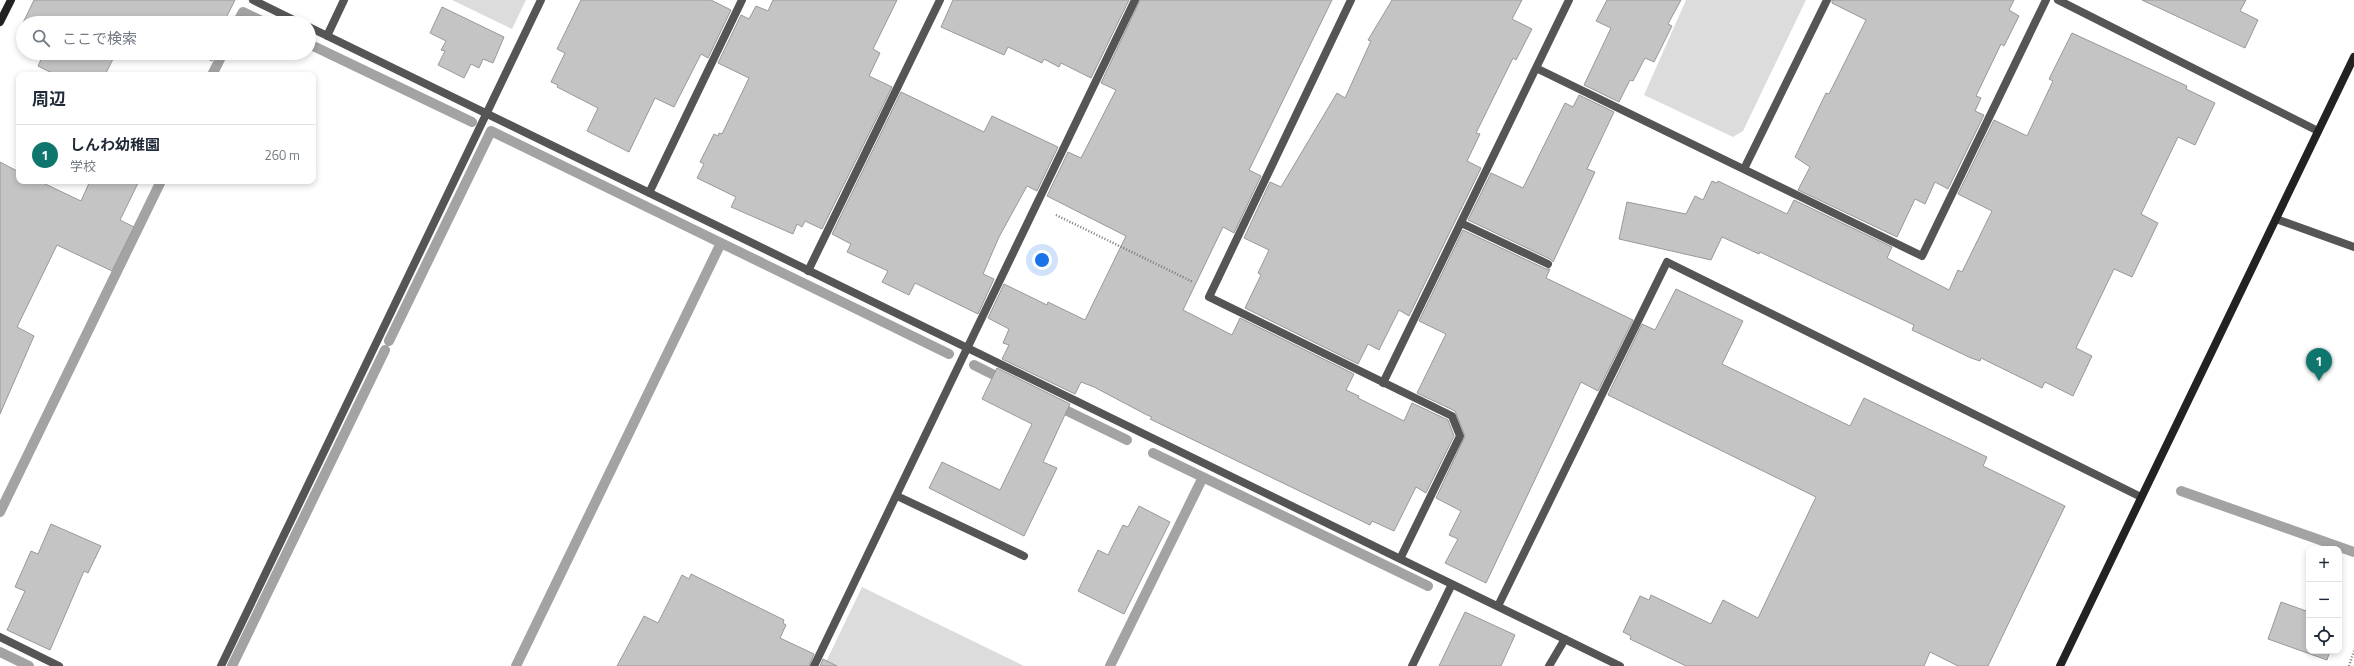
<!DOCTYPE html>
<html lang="ja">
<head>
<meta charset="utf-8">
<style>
	:root { --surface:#fff; --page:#f2f2f3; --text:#1f2937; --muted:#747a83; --line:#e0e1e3; --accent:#0f766e }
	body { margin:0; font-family:"Titillium Web","Noto Sans JP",sans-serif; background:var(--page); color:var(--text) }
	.controls { position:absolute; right:12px; bottom:12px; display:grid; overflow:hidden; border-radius:8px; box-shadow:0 2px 6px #0003 }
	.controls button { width:36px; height:36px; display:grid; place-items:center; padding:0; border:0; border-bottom:1px solid var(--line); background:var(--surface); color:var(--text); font:20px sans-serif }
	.you { position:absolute; left:1042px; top:260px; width:14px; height:14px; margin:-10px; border:3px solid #fff; border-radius:50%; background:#1a73e8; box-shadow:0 0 0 6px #1a73e833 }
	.badge { display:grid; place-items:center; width:26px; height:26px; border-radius:50%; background:var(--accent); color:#fff; font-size:13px; font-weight:700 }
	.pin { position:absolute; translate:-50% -33px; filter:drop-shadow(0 1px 2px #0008) }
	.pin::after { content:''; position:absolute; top:21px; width:14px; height:12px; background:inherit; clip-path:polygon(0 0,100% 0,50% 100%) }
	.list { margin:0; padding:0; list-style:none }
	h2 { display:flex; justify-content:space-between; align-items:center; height:52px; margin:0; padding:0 16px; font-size:17px }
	h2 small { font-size:13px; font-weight:400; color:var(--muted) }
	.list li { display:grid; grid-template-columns:26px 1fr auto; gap:12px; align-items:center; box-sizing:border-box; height:60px; padding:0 16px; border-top:1px solid var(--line) }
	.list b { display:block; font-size:15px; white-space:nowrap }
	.list p { margin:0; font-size:13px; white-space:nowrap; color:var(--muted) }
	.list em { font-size:13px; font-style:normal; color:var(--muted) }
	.icon { flex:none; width:22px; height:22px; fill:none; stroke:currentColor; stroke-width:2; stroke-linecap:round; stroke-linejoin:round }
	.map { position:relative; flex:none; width:2354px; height:666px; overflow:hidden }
	.search { position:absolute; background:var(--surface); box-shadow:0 2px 6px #0003; left:16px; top:16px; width:300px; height:44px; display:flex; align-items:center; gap:10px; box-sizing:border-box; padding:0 14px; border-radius:22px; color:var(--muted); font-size:15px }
	.panel { position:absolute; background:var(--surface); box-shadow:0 2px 6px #0003; left:16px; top:72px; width:300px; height:112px; border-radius:8px }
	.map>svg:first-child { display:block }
	.green { fill:#dcdcdc }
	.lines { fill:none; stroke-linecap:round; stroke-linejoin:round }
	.stream { stroke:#a3a3a3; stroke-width:10 }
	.building { fill:#c4c4c4; stroke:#999 }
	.path { stroke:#777; stroke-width:2.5; stroke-dasharray:1 2; stroke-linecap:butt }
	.lane { stroke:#555; stroke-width:8 }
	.street { stroke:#555; stroke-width:8 }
	.secondary { stroke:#222; stroke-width:8 }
</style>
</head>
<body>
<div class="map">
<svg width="2354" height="666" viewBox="0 0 2354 666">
	<rect width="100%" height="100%" fill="#fff"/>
	<path class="green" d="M 452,0 L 526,0 L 512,29 Z
		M 1686,0 L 1806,0 L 1743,131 L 1733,137 L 1644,95 Z
		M 862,587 L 1024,666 L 824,666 Z"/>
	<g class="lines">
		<path class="stream" d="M 237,23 L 243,12 L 266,23
			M 309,44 L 472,122
			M 212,75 L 223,53
			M 389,341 L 491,131 L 949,354
			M 974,365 L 1004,380
			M 1055,405 L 1127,440
			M 1153,453 L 1428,586
			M 2181,491 L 2354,552
			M 0,512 L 161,181
			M 0,652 L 29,666
			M 232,666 L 385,350
			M 516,666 L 721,243
			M 1110,666 L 1203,477"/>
	</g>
	<path class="building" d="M 34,0 L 235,0 L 226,18 L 231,20 L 230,23 L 135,23 L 131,21 L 130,23 L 23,23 L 23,28 L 21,27 Z
		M 581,0 L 711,0 L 731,10 L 708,58 L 701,54 L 674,107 L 655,98 L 629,152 L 587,131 L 598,108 L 557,87 L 558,85 L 551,82 L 565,53 L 557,49 Z
		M 773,0 L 897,0 L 873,49 L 880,53 L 869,76 L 892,87 L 822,229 L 805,221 L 802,227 L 797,224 L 793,234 L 731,207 L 736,197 L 697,178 L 704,164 L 700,162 L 714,134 L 718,136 L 719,133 L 722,134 L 749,78 L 718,63 L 741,15 L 749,19 L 756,6 L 768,11 Z
		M 953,0 L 1129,0 L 1091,78 L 1061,63 L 1059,67 L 1044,59 L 1042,63 L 1008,47 L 1004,55 L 941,27 Z
		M 1140,0 L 1332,0 L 1249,170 L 1261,176 L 1234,233 L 1223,227 L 1183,310 L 1232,335 L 1240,318 L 1354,374 L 1346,390 L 1359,396 L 1358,398 L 1404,421 L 1412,403 L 1448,420 L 1454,436 L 1426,493 L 1416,487 L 1394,531 L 1372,521 L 1370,525 L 1150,419 L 1152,417 L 1147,415 L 1094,387 L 1081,382 L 1075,394 L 1002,359 L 1009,345 L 1003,343 L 1009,329 L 988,318 L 1004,284 L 1047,305 L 1048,302 L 1085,320 L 1126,236 L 1047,196 L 1068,152 L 1081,158 L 1116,90 L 1101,83 Z
		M 1392,0 L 1522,0 L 1512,19 L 1532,29 L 1516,60 L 1513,58 L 1476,133 L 1480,134 L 1467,161 L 1481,168 L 1409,316 L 1399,310 L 1379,350 L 1368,344 L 1358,364 L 1245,308 L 1261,275 L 1258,273 L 1269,250 L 1244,238 L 1270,182 L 1281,187 L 1337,93 L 1345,98 L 1371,41 L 1368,40 Z
		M 1607,0 L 1681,0 L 1668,24 L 1672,26 L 1654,62 L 1645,58 L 1633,81 L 1630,80 L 1619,102 L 1584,85 L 1611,28 L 1596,21 Z
		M 1832,0 L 2014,0 L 2009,10 L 2019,16 L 2004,46 L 2001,44 L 1976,96 L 1981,98 L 1975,111 L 1984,115 L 1948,189 L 1935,182 L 1925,204 L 1915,199 L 1897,237 L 1798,190 L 1810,167 L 1795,157 L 1826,93 L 1829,94 L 1866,20 L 1832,3 Z
		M 2142,0 L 2246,0 L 2240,11 L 2258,20 L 2245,48 Z
		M 442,7 L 504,37 L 493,63 L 483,59 L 479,68 L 471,64 L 464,78 L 438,65 L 445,51 L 441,50 L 446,41 L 430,33 Z
		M 2072,33 L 2187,86 L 2186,89 L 2215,103 L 2195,145 L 2178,137 L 2141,214 L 2158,223 L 2132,277 L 2114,269 L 2076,348 L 2092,356 L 2073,396 L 2045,382 L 2042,388 L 1981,358 L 1980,361 L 1971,358 L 1912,330 L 1914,325 L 1760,252 L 1759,254 L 1722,237 L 1711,260 L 1619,239 L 1627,202 L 1686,214 L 1695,196 L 1703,200 L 1712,181 L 1717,183 L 1718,181 L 1787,214 L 1794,200 L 1892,247 L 1887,258 L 1949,290 L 1958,270 L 1962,272 L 1992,211 L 1958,194 L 1994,120 L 2027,136 L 2053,81 L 2049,79 Z
		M 44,53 L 116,53 L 105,75 L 56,75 L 38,66 Z
		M 196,53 L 216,53 L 212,61 Z
		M 901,92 L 984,132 L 992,116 L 1058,147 L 1037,191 L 1027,186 L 999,237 L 983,274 L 994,279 L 978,314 L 915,283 L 909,295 L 882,282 L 888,271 L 847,252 L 851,244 L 832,234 Z
		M 1579,95 L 1614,112 L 1587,169 L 1595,172 L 1553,262 L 1550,259 L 1468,220 L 1491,173 L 1523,188 L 1565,103 L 1573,107 Z
		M 0,162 L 19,172 L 19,181 L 39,181 L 81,201 L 90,181 L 139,181 L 120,220 L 134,227 L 112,271 L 57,245 L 17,327 L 34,336 L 0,414 Z
		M 1463,230 L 1546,269 L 1550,269 L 1546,278 L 1633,320 L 1598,391 L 1581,382 L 1486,583 L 1445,563 L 1458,539 L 1449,535 L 1461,511 L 1436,498 L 1465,436 L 1455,411 L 1417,393 L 1446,334 L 1419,321 Z
		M 1676,289 L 1743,321 L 1722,364 L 1850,426 L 1864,398 L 1987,457 L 1983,466 L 2065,506 L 1988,666 L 1958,666 L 1930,652 L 1924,666 L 1686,666 L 1630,639 L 1631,636 L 1623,632 L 1640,596 L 1649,600 L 1651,595 L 1711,624 L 1723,600 L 1758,618 L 1816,497 L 1608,395 L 1642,324 L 1655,330 Z
		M 997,368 L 1070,404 L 1043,462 L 1057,468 L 1024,536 L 929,488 L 942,462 L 1000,490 L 1032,424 L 982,399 Z
		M 1139,506 L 1170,522 L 1124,614 L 1078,591 L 1098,550 L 1108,555 L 1123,525 L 1128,527 Z
		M 51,524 L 101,546 L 88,573 L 84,571 L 50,650 L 7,630 L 25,591 L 15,587 L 31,551 L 38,554 Z
		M 691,574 L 784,620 L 783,623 L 786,625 L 780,638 L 814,654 L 809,666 L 617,666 L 644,616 L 658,623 L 682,575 L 689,579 Z
		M 2281,602 L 2309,612 L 2309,651 L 2330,651 L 2327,660 L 2268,639 Z
		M 1465,612 L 1515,635 L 1501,666 L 1439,666 Z
		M 823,659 L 837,666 L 820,666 Z"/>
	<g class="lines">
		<path class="path" d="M 1056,215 L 1193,282
			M 2349,666 L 2354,651"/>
		<path class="lane" d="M 1461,223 L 1548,264
			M 897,496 L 1024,556
			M 1498,606 L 1667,262 L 2141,497"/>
		<path class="street" d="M 253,0 L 300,23
			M 1351,0 L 1209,297 L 1452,416 L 1460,436 L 1400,559
			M 2058,0 L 2318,131
			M 309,27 L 1620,666
			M 327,36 L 344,0
			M 1536,68 L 1922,256 L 2046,0
			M 1744,169 L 1827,0
			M 649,193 L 742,0
			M 2276,219 L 2354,247
			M 808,271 L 940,0
			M 1383,383 L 1569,0
			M 0,637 L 59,666
			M 221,666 L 541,0
			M 814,666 L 1135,0
			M 1412,666 L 1452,584
			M 1549,666 L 1565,639"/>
		<path class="secondary" d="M 0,22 L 11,0
			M 2060,666 L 2354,57"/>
	</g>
</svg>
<div class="controls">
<button>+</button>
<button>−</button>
<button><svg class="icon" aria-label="locate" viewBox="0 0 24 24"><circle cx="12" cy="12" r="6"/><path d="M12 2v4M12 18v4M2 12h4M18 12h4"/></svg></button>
</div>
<div class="you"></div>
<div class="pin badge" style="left:2319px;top:381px">1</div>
<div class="search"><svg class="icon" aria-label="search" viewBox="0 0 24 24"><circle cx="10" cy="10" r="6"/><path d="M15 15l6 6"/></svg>ここで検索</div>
<section class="panel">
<h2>周辺<small></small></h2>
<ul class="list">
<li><span class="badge">1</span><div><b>しんわ幼稚園</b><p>学校</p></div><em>260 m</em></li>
</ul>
</section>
</div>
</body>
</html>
